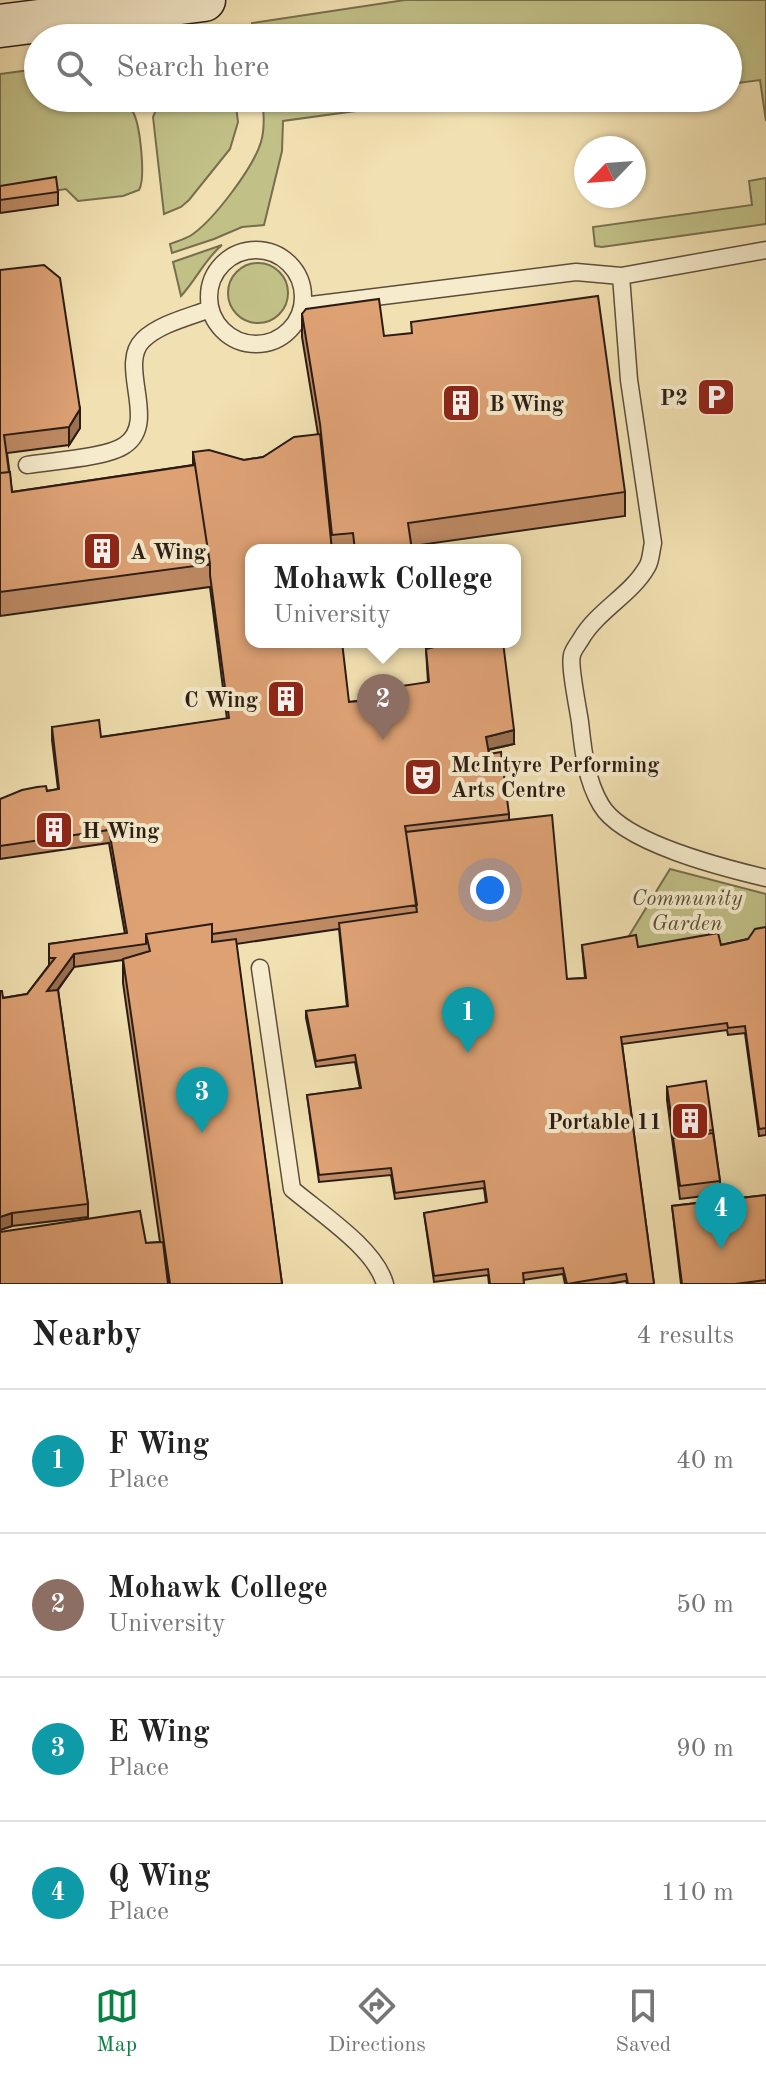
<!DOCTYPE html>
<html lang="en">
<head>
<meta charset="utf-8">
<style>
	:root { --surface:#fff; --page:#f2f2f2; --text:#222; --muted:#767676; --line:#e0e0e0; --accent:#0b8043 }
	body { margin:0; font-family:"Old Standard TT",serif; background:var(--page); color:var(--text) }
	.compass { position:absolute; left:574px; top:136px; width:72px; height:72px; border-radius:50%; background:var(--surface); box-shadow:0 2px 6px #0004; rotate:245deg }
	.you { position:absolute; left:490px; top:890px; width:28px; height:28px; margin:-20px; border:6px solid #fff; border-radius:50%; background:#1a73e8; box-shadow:0 0 0 12px #1a73e833 }
	.badge { display:grid; place-items:center; width:52px; height:52px; border-radius:50%; background:var(--accent); color:#fff; font-size:26px; font-weight:700 }
	.pin { position:absolute; translate:-50% -66px; filter:drop-shadow(0 2px 4px #0008) }
	.pin::after { content:''; position:absolute; top:42px; width:28px; height:24px; background:inherit; clip-path:polygon(0 0,100% 0,50% 100%) }
	.popup { position:absolute; left:245px; top:544px; width:276px; height:104px; box-sizing:border-box; display:grid; place-content:center; border-radius:16px; background:var(--surface); filter:drop-shadow(0 2px 6px #0005); font-size:26px; white-space:nowrap; color:var(--muted) }
	.popup b { font-size:30px; color:var(--text) }
	.popup::after { content:''; position:absolute; left:50%; top:100%; margin-left:-16px; border:16px solid transparent; border-top-color:var(--surface) }
	.list { margin:0; padding:0; list-style:none }
	h2 { display:flex; justify-content:space-between; align-items:center; height:104px; margin:0; padding:0 32px; font-size:34px }
	h2 small { font-size:26px; font-weight:400; color:var(--muted) }
	.list li { display:grid; grid-template-columns:52px 1fr auto; gap:24px; align-items:center; box-sizing:border-box; height:144px; padding:0 32px; border-top:2px solid var(--line) }
	.list b { display:block; font-size:30px; white-space:nowrap }
	.list p { margin:0; font-size:26px; white-space:nowrap; color:var(--muted) }
	.list em { font-size:26px; font-style:normal; color:var(--muted) }
	.icon { flex:none; width:44px; height:44px; fill:none; stroke:currentColor; stroke-width:2; stroke-linecap:round; stroke-linejoin:round }
	.map { position:relative; flex:none; width:766px; height:1284px; overflow:hidden }
	.search { position:absolute; background:var(--surface); box-shadow:0 2px 6px #0004; left:24px; right:24px; top:24px; height:88px; display:flex; align-items:center; gap:20px; box-sizing:border-box; padding:0 28px; border-radius:44px; color:var(--muted); font-size:30px }
	.sheet { height:680px; background:var(--surface) }
	nav { display:flex; justify-content:space-around; align-items:center; box-sizing:border-box; height:112px; border-top:2px solid var(--line); background:var(--surface); font-size:22px; color:var(--muted) }
	nav a { display:grid; justify-items:center; gap:4px }
	nav .on { color:var(--accent) }
	.map>svg:first-child { display:block }
	.green { fill:#c1c087; stroke:#766e4e; stroke-width:2 }
	.lines { fill:none; stroke-linecap:round; stroke-linejoin:round }
	.service-casing { stroke:#5d4d3c; stroke-width:19 }
	.secondary-casing { stroke:#2c1c15; stroke-width:45 }
	.service { stroke:#f6ebcc; stroke-width:16 }
	.secondary { stroke:#f6ebcc; stroke-width:42 }
	.wall { fill:#be8a64; stroke:#2c1c15; stroke-width:2 }
	.shaded-wall { fill:#9b7151; stroke:#2c1c15; stroke-width:2 }
	.building { fill:#dda174; stroke:#2c1c15; stroke-width:2 }
	.labels { text-anchor:middle; stroke-width:8; stroke-linejoin:round; paint-order:stroke }
	.poi-label { font-size:22px; font-weight:bold; fill:#2c1c15; stroke:#f6ebcc; text-anchor:start }
	.park-label { font-size:22px; font-style:italic; fill:#594d37; stroke:#f6ebcc }
</style>
</head>
<body>
<div class="map">
<svg width="766" height="1284" viewBox="0 0 766 1284">
	<rect width="100%" height="100%" fill="#f1e0b1"/>
	<filter id="stains"><feTurbulence type="fractalNoise" baseFrequency=".0025" numOctaves="4"/><feColorMatrix values="0 0 0 0 .2 0 0 0 0 .09 0 0 0 0 .02 0 0 0 .5 -.17"/></filter>
	<radialGradient id="worn" r=".72"><stop offset=".6" stop-color="#630" stop-opacity="0"/><stop offset="1" stop-color="#630" stop-opacity=".3"/></radialGradient>
	<path class="green" d="M 405,0 L 766,0 L 766,121 L 760,80 L 738,83 L 734,60 L 728,60 L 728,38 L 253,38 L 252,23 Z
		M 185,26 L 186,35 L 168,38 L 131,36 L 107,38 L 107,35 Z
		M 38,69 L 38,98 L 122,98 C 126,103 131,108 134,114 C 140,127 146,178 139,190 L 123,196 L 78,201 L 66,189 L 0,199 L 0,74 Z
		M 161,98 L 235,98 L 238,122 L 230,149 L 189,200 L 181,207 L 164,214 L 153,117 Z
		M 262,98 L 451,98 L 283,121 L 282,151 L 264,225 L 242,227 L 214,239 L 172,253 L 170,244 C 178,241 186,239 193,234 C 215,218 253,168 261,142 C 265,128 264,112 262,98 Z
		M 766,178 L 766,224 L 602,247 L 595,246 L 593,227 L 752,205 L 749,181 Z
		M 222,245 C 205,259 196,280 181,296 L 173,262 Z
		M228 293a30 30 0 1 1 60 0a30 30 0 1 1-60 0Z
		M 670,869 L 766,894 L 766,934 L 748,946 L 638,954 L 624,944 Z"/>
	<g class="lines">
		<defs>
			<path id="service" d="M209 297a47 47 0 1 1 94 0a47 47 0 1 1-94 0Z
				M 621,276 L 629,380 L 653,543 C 651,551 651,561 647,567 C 631,595 598,610 581,639 C 578,644 573,650 572,655 C 569,665 578,708 580,722 C 583,750 586,780 601,805 C 623,843 724,868 766,878
				M 303,306 L 576,272 L 621,276 L 766,250
				M 27,465 C 50,461 107,458 125,445 C 159,422 117,365 143,340 C 159,324 189,317 210,309
				M 260,968 L 292,1189 C 320,1213 375,1248 385,1284"/>
			<path id="secondary" d="M 0,26 L 204,0"/>
		</defs>
		<use href="#service" class="service-casing"/>
		<use href="#secondary" class="secondary-casing"/>
		<use href="#service" class="service"/>
		<use href="#secondary" class="secondary"/>
	</g>
	<path class="wall" d="M 0,186 L 58,192 L 58,205 L 0,213 Z
		M 0,270 L 80,428 L 69,445 L 7,453 L 12,492 L 193,465 L 193,452 L 244,460 L 263,457 L 318,434 L 302,337 L 302,314 L 384,336 L 625,492 L 625,516 L 412,546 L 412,550 L 251,550 L 349,702 L 369,700 L 428,682 L 426,649 L 514,744 L 488,750 L 509,814 L 509,820 L 567,979 L 585,978 L 582,945 L 638,947 L 721,945 L 748,939 L 766,927 L 766,1135 L 759,1136 L 745,1033 L 728,1035 L 727,1030 L 622,1044 L 654,1284 L 627,1284 L 626,1281 L 608,1284 L 565,1284 L 563,1274 L 523,1280 L 524,1284 L 489,1284 L 488,1275 L 434,1282 L 424,1213 L 486,1203 L 484,1188 L 395,1199 L 391,1175 L 319,1182 L 307,1095 L 360,1088 L 355,1062 L 316,1067 L 306,1018 L 306,1011 L 347,1007 L 339,929 L 236,944 L 282,1284 L 0,1284 L 146,1243 L 160,1242 L 123,983 L 123,960 L 74,967 L 58,990 L 88,1204 L 88,1217 L 12,1226 L 0,1230 L 0,991 L 3,998 L 27,994 L 49,965 L 49,944 L 125,934 L 109,843 L 0,859 L 0,799 L 58,789 L 52,740 L 52,727 L 101,737 L 227,719 L 210,587 L 0,616 Z
		M 667,1087 L 713,1130 L 720,1181 L 720,1194 L 680,1199 L 667,1100 Z
		M 766,1195 L 766,1284 L 681,1284 L 672,1206 Z"/>
	<path class="shaded-wall" d="M 80,409 L 80,428 L 69,445 L 69,427 Z
		M 514,730 L 514,744 L 486,750 L 486,737 Z
		M 74,954 L 74,967 L 47,1004 L 47,991 Z
		M 12,1213 L 12,1226 L 0,1230 L 0,1217 Z"/>
	<path class="building" d="M 84,32 L 85,38 L 52,37 Z
		M 56,177 L 58,192 L 0,200 L 0,186 Z
		M 44,265 L 60,278 L 80,409 L 69,427 L 4,435 L 9,472 L 0,473 L 0,270 Z
		M 598,296 L 625,492 L 408,523 L 412,550 L 355,550 L 353,533 L 332,535 L 320,424 L 302,314 L 306,309 L 379,299 L 384,336 L 412,333 L 411,322 Z
		M 320,434 L 332,550 L 251,550 L 251,642 L 342,642 L 349,702 L 369,700 L 368,691 L 429,682 L 426,649 L 455,642 L 503,642 L 514,730 L 486,737 L 489,754 L 501,752 L 509,814 L 405,826 L 417,905 L 212,934 L 212,924 L 146,934 L 146,944 L 74,954 L 47,991 L 58,990 L 88,1204 L 12,1213 L 0,1217 L 0,991 L 2,991 L 3,998 L 27,994 L 55,958 L 49,958 L 49,944 L 127,933 L 109,830 L 0,846 L 0,799 L 22,790 L 37,787 L 46,786 L 47,791 L 59,789 L 52,727 L 99,720 L 101,737 L 229,718 L 210,575 L 210,564 L 193,452 L 209,450 L 244,460 L 263,457 L 294,437 Z
		M 195,465 L 210,564 L 0,592 L 0,473 L 10,472 L 12,492 Z
		M 552,815 L 567,979 L 586,978 L 582,945 L 636,935 L 638,947 L 718,933 L 721,945 L 748,939 L 755,929 L 766,927 L 766,1128 L 759,1129 L 745,1026 L 728,1028 L 727,1023 L 621,1037 L 654,1284 L 628,1284 L 626,1274 L 567,1284 L 563,1268 L 523,1273 L 524,1284 L 490,1284 L 488,1269 L 434,1276 L 424,1213 L 487,1202 L 484,1181 L 395,1193 L 391,1168 L 319,1175 L 307,1095 L 361,1088 L 355,1055 L 316,1061 L 306,1011 L 348,1006 L 339,923 L 417,912 L 406,832 Z
		M 212,924 L 212,942 L 236,939 L 282,1284 L 170,1284 L 123,959 L 150,951 L 146,934 Z
		M 706,1081 L 713,1130 L 674,1136 L 667,1087 Z
		M 713,1133 L 720,1181 L 680,1186 L 673,1138 Z
		M 766,1195 L 766,1280 L 735,1284 L 682,1284 L 672,1206 Z
		M 140,1211 L 146,1243 L 163,1242 L 168,1284 L 0,1284 L 0,1232 Z"/>
	<defs>
		<symbol id="parking-square" viewBox="-11 -11 22 22"><rect x="-9" y="-9" width="18" height="18" rx="4" fill="#8f2418" stroke="#f6ebcc"/><path d="M-3.5-5.5H1a3.5 3.5 0 0 1 0 7H-1V5.5H-3.5ZM-1-3.4V-.6H.8a1.4 1.4 0 0 0 0-2.8Z" fill="#fff"/></symbol>
		<symbol id="building-square" viewBox="-11 -11 22 22"><rect x="-9" y="-9" width="18" height="18" rx="4" fill="#8f2418" stroke="#f6ebcc"/><path d="M-4-6H4V6H1V3H-1V6H-4ZM-2.5-4.3h1.7v1.8h-1.7ZM.8-4.3h1.7v1.8H.8ZM-2.5-1h1.7V.8h-1.7ZM.8-1h1.7V.8H.8Z" fill="#fff"/></symbol>
		<symbol id="theatre-square" viewBox="-11 -11 22 22"><rect x="-9" y="-9" width="18" height="18" rx="4" fill="#8f2418" stroke="#f6ebcc"/><path d="M-5-5.5Q0-4 5-5.5V0Q5 5 0 6Q-5 5-5 0ZM-3.3-2.5H-1v1.5H-3.3ZM1-2.5H3.3v1.5H1ZM-2.8 1Q0 5.5 2.8 1Z" fill="#fff"/></symbol>
	</defs>
	<g fill-rule="evenodd">
		<use href="#parking-square" x="694" y="375" width="44" height="44"/>
		<use href="#building-square" x="439" y="381" width="44" height="44"/>
		<use href="#building-square" x="80" y="529" width="44" height="44"/>
		<use href="#building-square" x="264" y="677" width="44" height="44"/>
		<use href="#theatre-square" x="401" y="755" width="44" height="44"/>
		<use href="#building-square" x="32" y="808" width="44" height="44"/>
		<use href="#building-square" x="668" y="1099" width="44" height="44"/>
	</g>
	<g class="labels">
		<g class="poi-label">
			<text x="688" y="405" text-anchor="end">P2</text>
			<text x="489" y="411">B Wing</text>
			<text x="130" y="559">A Wing</text>
			<text x="258" y="707" text-anchor="end">C Wing</text>
			<text x="451" y="772">McIntyre Performing<tspan x="451" dy="25">Arts Centre</tspan></text>
			<text x="82" y="838">H Wing</text>
			<text x="662" y="1129" text-anchor="end">Portable 11</text>
		</g>
		<g class="park-label">
			<text x="687" y="905">Community<tspan x="687" dy="25">Garden</tspan></text>
		</g>
	</g>
	<rect width="100%" height="100%" filter="url(#stains)"/>
	<rect width="100%" height="100%" fill="url(#worn)"/>
</svg>
<svg class="compass" viewBox="-18 -18 36 36"><path d="M0-13l5 13h-10z" fill="#e53935"/><path d="M0 13l5-13h-10z" fill="#767676"/></svg>
<div class="you"></div>
<div class="pin badge" style="left:468px;top:1053px;background:#0f9aa8">1</div>
<div class="pin badge" style="left:383px;top:740px;background:#8d6e63">2</div>
<div class="popup"><b>Mohawk College</b>University</div>
<div class="pin badge" style="left:202px;top:1133px;background:#0f9aa8">3</div>
<div class="pin badge" style="left:721px;top:1249px;background:#0f9aa8">4</div>
<div class="search"><svg class="icon" aria-label="search" viewBox="0 0 24 24"><circle cx="10" cy="10" r="6"/><path d="M15 15l6 6"/></svg>Search here</div>
</div>
<section class="sheet">
<h2>Nearby<small>4 results</small></h2>
<ul class="list">
<li><span class="badge" style="background:#0f9aa8">1</span><div><b>F Wing</b><p>Place</p></div><em>40 m</em></li>
<li><span class="badge" style="background:#8d6e63">2</span><div><b>Mohawk College</b><p>University</p></div><em>50 m</em></li>
<li><span class="badge" style="background:#0f9aa8">3</span><div><b>E Wing</b><p>Place</p></div><em>90 m</em></li>
<li><span class="badge" style="background:#0f9aa8">4</span><div><b>Q Wing</b><p>Place</p></div><em>110 m</em></li>
</ul>
</section>
<nav>
<a class="on"><svg class="icon" aria-label="map" viewBox="0 0 24 24"><path d="M3 6l6-2 6 2 6-2v14l-6 2-6-2-6 2zM9 4v14M15 6v14"/></svg>Map</a>
<a><svg class="icon" aria-label="directions" viewBox="0 0 24 24"><path d="M12 3l9 9-9 9-9-9zM9 14v-3h6M13 9l2 2-2 2"/></svg>Directions</a>
<a><svg class="icon" aria-label="saved" viewBox="0 0 24 24"><path d="M7 4h10v16l-5-4-5 4z"/></svg>Saved</a>
</nav>
</body>
</html>
